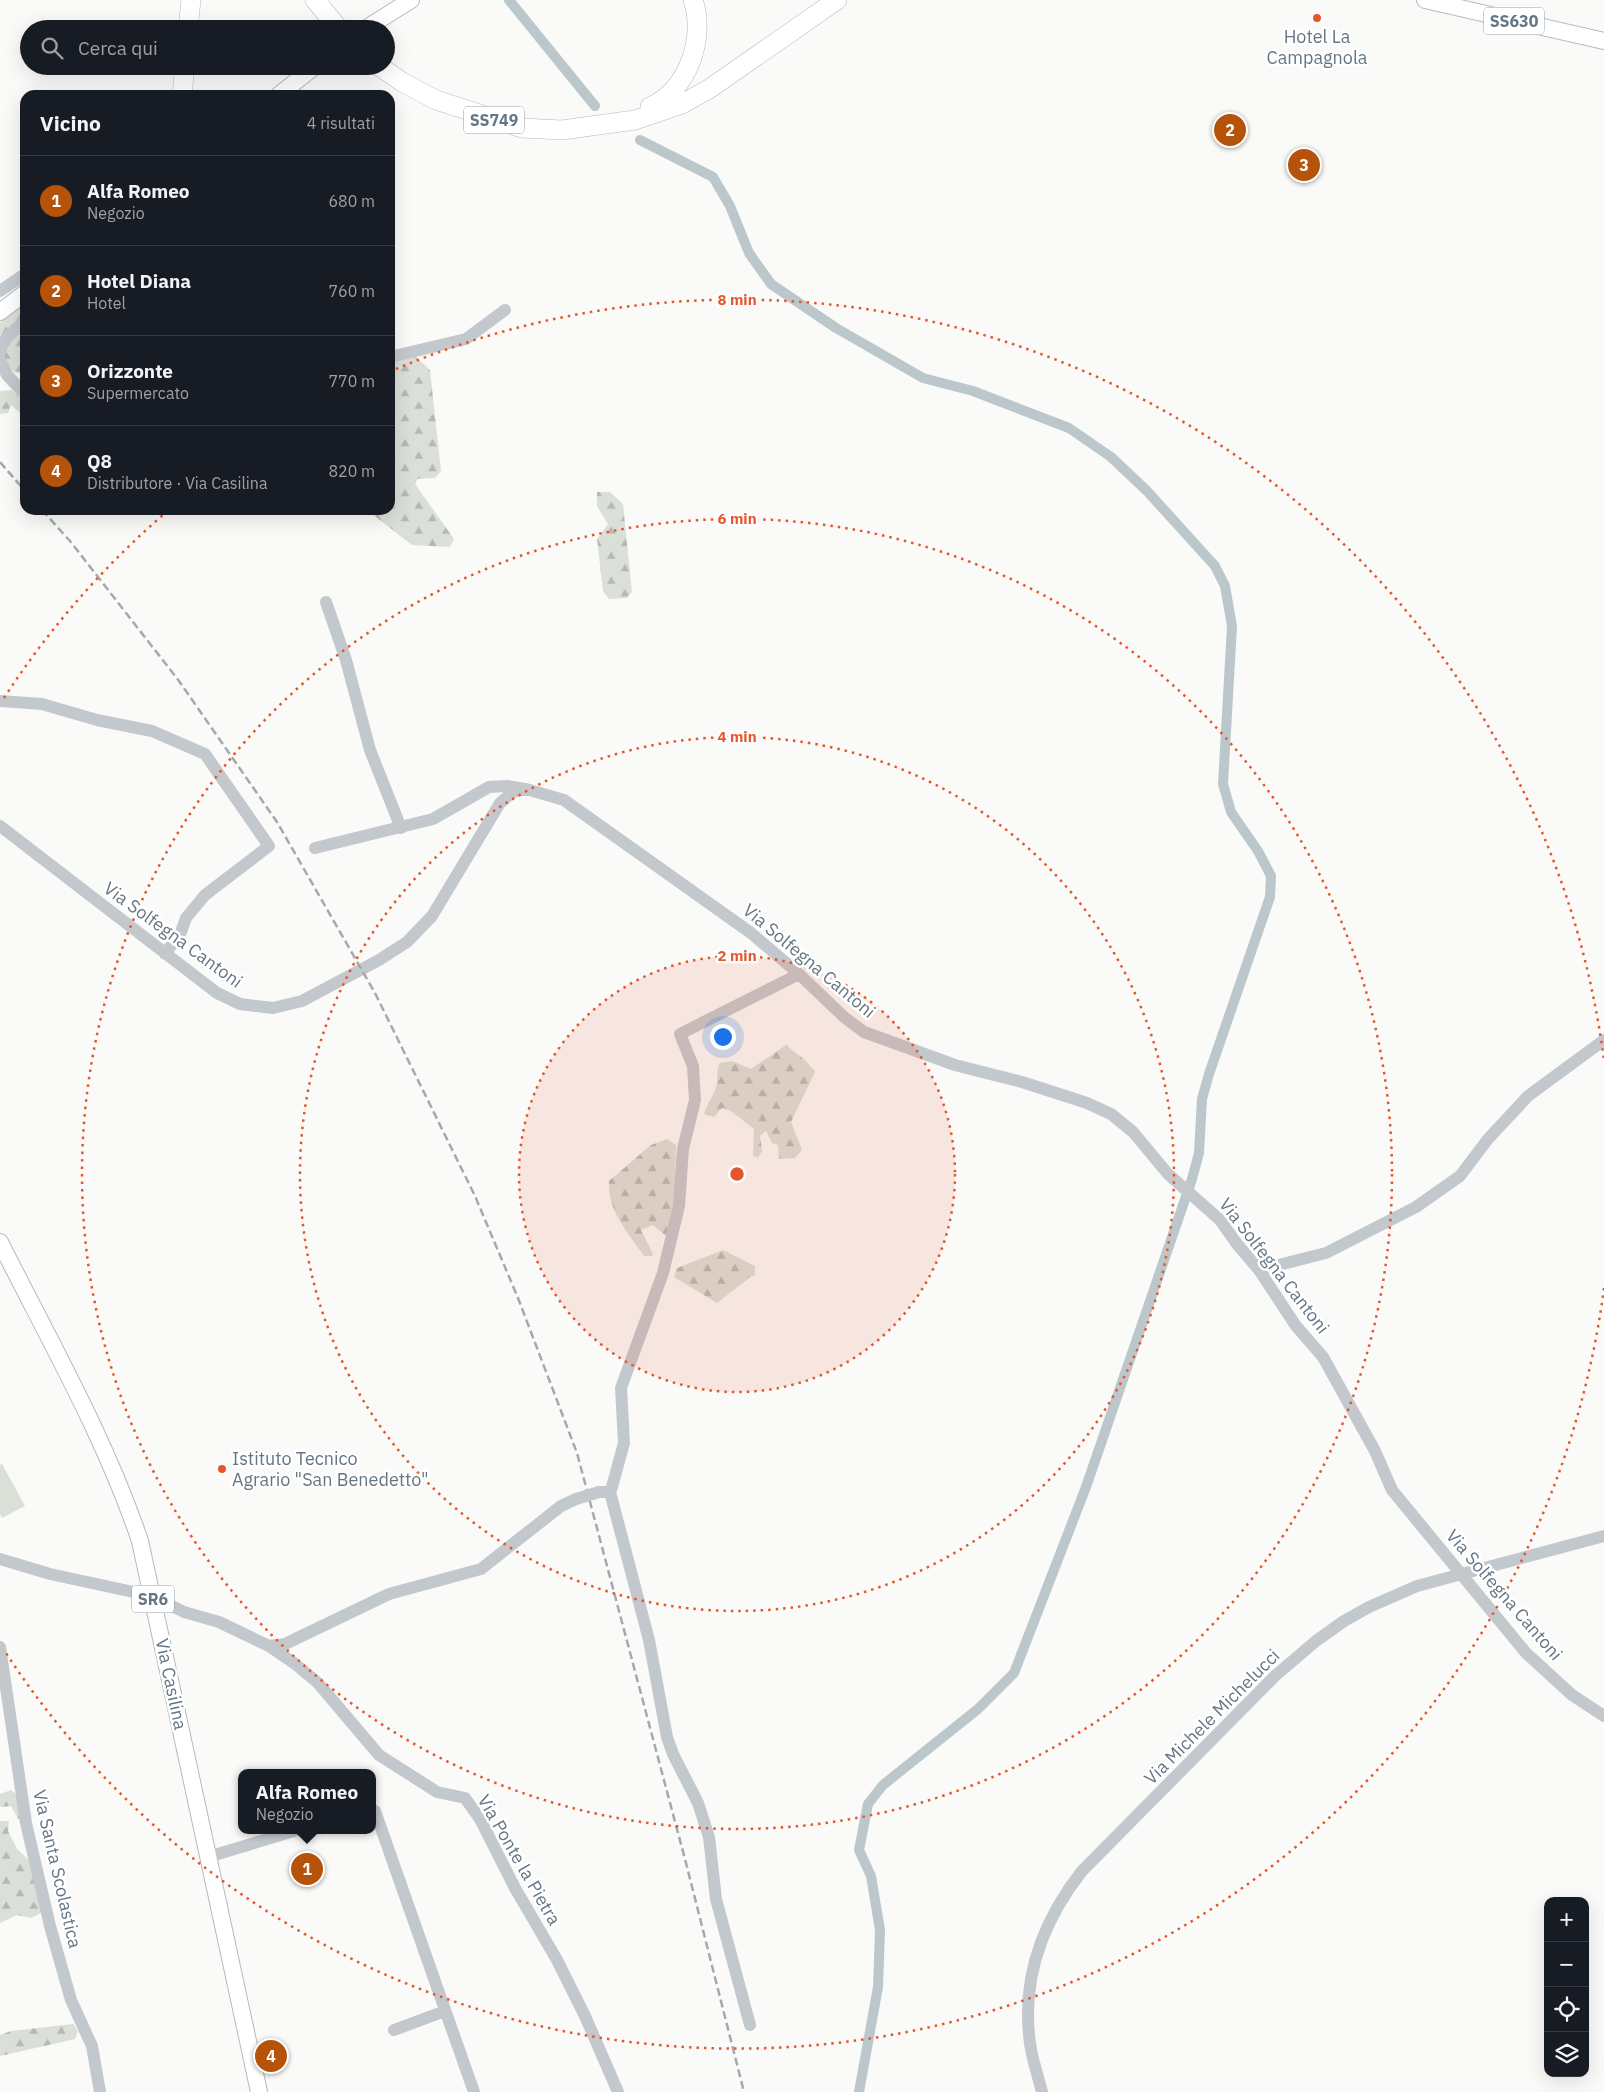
<!DOCTYPE html>
<html lang="it">
<head>
<meta charset="utf-8">
<style>
	:root { --surface:#171b24; --page:#242831; --text:#f1f3f6; --muted:#9ea1a6; --line:#363941; --accent:#b45309 }
	body { margin:0; font-family:"IBM Plex Sans",sans-serif; background:var(--page); color:var(--text) }
	.controls { position:absolute; right:15px; bottom:15px; display:grid; overflow:hidden; border-radius:10px; box-shadow:0 5px 20px #0002 }
	.controls button { width:45px; height:45px; display:grid; place-items:center; padding:0; border:0; border-bottom:1px solid var(--line); background:var(--surface); color:var(--text); font:25px sans-serif }
	.you { position:absolute; left:722px; top:1036px; width:18px; height:18px; margin:-12px; border:4px solid #fff; border-radius:50%; background:#1a73e8; box-shadow:0 0 0 8px #1a73e833 }
	.badge { display:grid; place-items:center; width:32px; height:32px; border-radius:50%; background:var(--accent); color:#fff; font-size:16px; font-weight:700 }
	.pin { position:absolute; translate:-50% -50%; border:2px solid #fff; box-shadow:0 1px 5px #0006 }
	.popup { position:absolute; left:238px; top:1769px; width:138px; height:65px; box-sizing:border-box; display:grid; place-content:center; border-radius:10px; background:var(--surface); filter:drop-shadow(0 1px 4px #0005); font-size:16px; white-space:nowrap; color:var(--muted) }
	.popup b { font-size:19px; color:var(--text) }
	.popup::after { content:''; position:absolute; left:50%; top:100%; margin-left:-10px; border:10px solid transparent; border-top-color:var(--surface) }
	.list { margin:0; padding:0; list-style:none }
	h2 { display:flex; justify-content:space-between; align-items:center; height:65px; margin:0; padding:0 20px; font-size:21px }
	h2 small { font-size:16px; font-weight:400; color:var(--muted) }
	.list li { display:grid; grid-template-columns:32px 1fr auto; gap:15px; align-items:center; box-sizing:border-box; height:90px; padding:0 20px; border-top:1px solid var(--line) }
	.list b { display:block; font-size:19px; white-space:nowrap }
	.list p { margin:0; font-size:16px; white-space:nowrap; color:var(--muted) }
	.list em { font-size:16px; font-style:normal; color:var(--muted) }
	.icon { flex:none; width:28px; height:28px; fill:none; stroke:currentColor; stroke-width:2; stroke-linecap:round; stroke-linejoin:round }
	.map { position:relative; flex:none; width:1604px; height:2092px; overflow:hidden }
	.search { position:absolute; background:var(--surface); box-shadow:0 5px 20px #0002; left:20px; top:20px; width:375px; height:55px; display:flex; align-items:center; gap:12px; box-sizing:border-box; padding:0 18px; border-radius:28px; color:var(--muted); font-size:19px }
	.panel { position:absolute; background:var(--surface); box-shadow:0 5px 20px #0002; left:20px; top:90px; width:375px; height:425px; border-radius:15px }
	.map>svg:first-child { display:block }
	.forest { fill:url(#forest-firs) }
	.garden { fill:#dadfd7 }
	.lines { fill:none; stroke-linecap:round; stroke-linejoin:round }
	.canal { stroke:#bbc7cb; stroke-width:10 }
	.major-casing { stroke:#b5babe; stroke-width:18 }
	.highway-casing { stroke:#b4b9bd; stroke-width:20 }
	.minor { stroke:#c3c8cc; stroke-width:12 }
	.major { stroke:#fff; stroke-width:16 }
	.highway { stroke:#fff; stroke-width:19 }
	.rail { stroke:#a2aab0; stroke-width:2.5; stroke-dasharray:8 4; stroke-linecap:butt }
	.minor-bridge { stroke:#c3c8cc; stroke-width:12 }
	.ring { fill:none; stroke:#e4572e; stroke-width:2.5; stroke-dasharray:2.5 5 }
	.poi-dot { fill:#e4572e; stroke:#fff; stroke-width:2 }
	.labels { text-anchor:middle; stroke-width:5; stroke-linejoin:round; paint-order:stroke }
	.shield { fill:#fff; stroke:#939fa8; stroke-width:1 }
	.shield-label { font-size:16px; font-weight:bold; fill:#657683 }
	.poi-label { font-size:18px; fill:#657683; stroke:#fff }
	.street-label { font-size:18px; fill:#657683; stroke:#fff }
	.centre { fill:#e4572e; stroke:#fff; stroke-width:2.5 }
	.ring-label { font-size:15px; text-anchor:middle; font-weight:bold; fill:#e4572e; stroke:#fff; stroke-width:5; stroke-linejoin:round; paint-order:stroke }
</style>
</head>
<body>
<div class="map">
<svg width="1604" height="2092" viewBox="0 0 1604 2092">
	<defs>
		<pattern id="forest-firs" width="22" height="20" patternUnits="userSpaceOnUse" patternTransform="scale(1.25)"><rect width="22" height="20" fill="#dadfd7"/><path d="M5 1l3.5 6h-7zM16 11l3.5 6h-7z" fill="#b4b9b4"/></pattern>
	</defs>
	<rect width="100%" height="100%" fill="#fafaf8"/>
	<path class="forest" d="M 25,304 L 25,318 L 0,345 L 0,322 Z
		M 25,324 L 25,373 C 11,374 10,369 2,358 L 4,347 Z
		M 415,356 L 430,370 L 441,471 L 435,478 L 417,479 L 415,484 L 454,539 L 450,547 L 412,545 L 367,510 L 390,510 L 390,362 Z
		M 12,390 L 25,403 L 25,417 L 11,405 L 8,413 L 0,414 L 0,391 Z
		M 597,492 L 610,492 L 623,504 L 632,592 L 627,598 L 609,599 L 603,591 L 597,539 L 608,524 L 597,506 Z
		M 786,1045 L 806,1061 L 815,1072 L 791,1122 L 802,1150 L 795,1158 L 779,1159 L 778,1145 L 772,1143 L 766,1131 L 760,1136 L 762,1151 L 758,1158 L 753,1156 L 754,1129 L 731,1111 L 722,1108 L 714,1117 L 704,1114 C 707,1104 715,1093 717,1084 C 718,1076 716,1071 720,1063 L 732,1061 L 751,1069 Z
		M 667,1139 L 676,1145 L 674,1218 L 666,1236 L 653,1225 L 641,1230 L 653,1254 L 652,1256 L 644,1256 C 628,1233 607,1210 609,1181 L 651,1145 Z
		M 723,1250 L 755,1266 L 755,1275 L 749,1278 L 717,1303 L 674,1277 L 677,1268 Z
		M 11,1790 L 23,1800 L 23,1816 L 18,1819 L 11,1806 L 0,1807 L 0,1794 Z
		M 0,1821 L 9,1821 L 8,1831 L 17,1849 L 31,1862 L 43,1912 L 31,1918 L 17,1915 L 0,1923 Z
		M 73,2024 L 78,2031 L 75,2039 L 0,2056 L 0,2035 L 11,2031 Z"/>
	<path class="garden" d="M 2,1464 L 25,1506 L 2,1518 L 0,1514 L 0,1465 Z"/>
	<g class="lines">
		<path class="canal" d="M 509,0 L 595,106
			M 640,140 L 713,177 L 730,206 L 749,253 L 771,284 L 836,328 L 923,378 L 973,391 L 1069,428 L 1111,457 L 1147,491 L 1215,566 L 1225,586 L 1232,626 L 1223,784 L 1231,812 L 1258,851 L 1271,876 L 1270,897 L 1209,1074 L 1202,1099 L 1199,1153 L 1192,1179 L 1086,1487 L 1014,1673 L 978,1709 L 883,1785 L 868,1804 L 859,1850 L 871,1876 L 880,1930 L 878,1987 L 859,2092"/>
		<defs>
			<path id="major" d="M 1425,0 L 1604,41
				M 365,29 L 411,0
				M 279,95 L 315,66
				M 0,312 L 25,293
				M 0,1242 C 49,1340 105,1437 140,1541 L 259,2092"/>
			<path id="highway" d="M 315,0 L 339,29
				M 188,29 L 191,0
				M 379,66 L 402,82 L 436,100 L 522,128 L 562,130 L 635,120 L 682,104 L 709,89 L 837,0
				M 182,95 L 185,66
				M 650,107 C 688,90 706,38 693,0"/>
		</defs>
		<use href="#major" class="major-casing"/>
		<use href="#highway" class="highway-casing"/>
		<path class="minor" d="M 0,291 L 25,274
			M 0,352 C 3,338 14,331 25,321
			M 390,357 L 466,339 L 505,310
			M 0,360 L 7,375 L 25,394
			M 326,602 L 346,660 L 370,750 L 401,828
			M 0,701 L 42,704 L 97,720 L 152,731 L 205,754 L 269,846 L 205,895 L 186,918 L 181,932 L 165,954
			M 0,826 L 217,993 L 240,1004 L 273,1008 L 302,1001 L 379,960 L 407,942 L 432,916 L 500,803 L 513,792 L 526,789 L 564,800 L 751,933 L 799,974 L 844,1017 L 864,1032 L 955,1065 L 1022,1082 L 1087,1103 L 1111,1114 L 1133,1132 L 1168,1174 L 1220,1220 L 1237,1244 L 1259,1270 L 1296,1326 L 1323,1357 L 1375,1451 L 1392,1490 L 1526,1653 L 1572,1695 L 1604,1716
			M 315,848 L 433,819 L 489,787 L 507,786 L 524,789
			M 1259,1270 L 1326,1253 L 1416,1207 L 1460,1176 L 1488,1139 L 1528,1096 L 1604,1040
			M 599,1492 L 610,1492 L 612,1487 L 624,1443 L 621,1388 L 663,1273 L 679,1206 L 683,1149 L 695,1100 L 693,1066 L 680,1034 L 799,974
			M 610,1492 L 649,1640 L 667,1737 L 673,1754 L 698,1803 L 709,1837 L 716,1899 L 750,2025
			M 0,1559 L 50,1574 L 152,1596 L 184,1612 L 219,1622 L 269,1646 L 294,1663 L 318,1683 L 379,1755 L 437,1792 L 465,1798 L 480,1819 L 515,1888 L 557,1960 L 585,2016 L 618,2092
			M 269,1646 L 285,1644 L 389,1594 L 481,1569 L 561,1506 L 576,1499
			M 0,1647 L 26,1823 L 50,1926 L 71,2000 L 92,2046 L 100,2092
			M 372,1810 L 375,1811 L 474,2092
			M 208,1857 L 297,1830
			M 394,2030 L 445,2011
			M 1042,2092 C 1038,2076 1032,2059 1030,2043 C 1021,1978 1042,1922 1082,1871 L 1276,1675 L 1316,1641 L 1344,1621 L 1369,1607 L 1417,1586 L 1604,1536"/>
		<use href="#major" class="major"/>
		<use href="#highway" class="highway"/>
		<path class="rail" d="M 0,462 L 25,491
			M 42,510 L 70,541 L 179,681 L 277,822 L 375,993 L 475,1196 L 518,1298 L 577,1453 L 686,1863 L 744,2092"/>
		<path class="minor-bridge" d="M 576,1499 L 599,1492"/>
	</g>
	<circle cx="737" cy="1174" r="218" fill="#e4572e" fill-opacity=".12"/>
	<g class="ring">
		<circle cx="737" cy="1174" r="218"/>
		<circle cx="737" cy="1174" r="437"/>
		<circle cx="737" cy="1174" r="655"/>
		<path d="M1604 1288A874 874 0 0 1 4 1650M4 698A874 874 0 0 1 164 514M396 369A874 874 0 0 1 1604 1060"/>
	</g>
	<g class="poi-dot">
		<circle cx="1317" cy="18" r="5"/>
		<circle cx="222" cy="1469" r="5"/>
	</g>
	<g class="labels">
		<g class="shield">
			<rect x="1484" y="7.5" width="60" height="27" rx="4"/>
			<rect x="464" y="106.5" width="60" height="27" rx="4"/>
			<rect x="132" y="1585.5" width="42" height="27" rx="4"/>
		</g>
		<g class="shield-label">
			<text x="1514" y="27">SS630</text>
			<text x="494" y="126">SS749</text>
			<text x="153" y="1605">SR6</text>
		</g>
		<g class="poi-label">
			<text x="1317" y="43">Hotel La<tspan x="1317" dy="21">Campagnola</tspan></text>
			<text x="232" y="1465" text-anchor="start">Istituto Tecnico<tspan x="232" dy="21">Agrario "San Benedetto"</tspan></text>
		</g>
		<g class="street-label">
			<text transform="translate(173 935) rotate(36)" y="6">Via Solfegna Cantoni</text>
			<text transform="translate(809 961) rotate(40)" y="6">Via Solfegna Cantoni</text>
			<text transform="translate(1274 1266) rotate(52)" y="6">Via Solfegna Cantoni</text>
			<text transform="translate(1504 1595) rotate(49)" y="6">Via Solfegna Cantoni</text>
			<text transform="translate(171 1684) rotate(78)" y="6">Via Casilina</text>
			<text transform="translate(1212 1717) rotate(-45)" y="6">Via Michele Michelucci</text>
			<text transform="translate(519 1860) rotate(60)" y="6">Via Ponte la Pietra</text>
			<text transform="translate(57 1869) rotate(77)" y="6">Via Santa Scolastica</text>
		</g>
	</g>
	<circle cx="737" cy="1174" r="8" class="centre"/>
	<g class="ring-label">
		<text x="737" y="305">8 min</text>
		<text x="737" y="524">6 min</text>
		<text x="737" y="742">4 min</text>
		<text x="737" y="961">2 min</text>
	</g>
</svg>
<div class="controls">
<button>+</button>
<button>−</button>
<button><svg class="icon" aria-label="locate" viewBox="0 0 24 24"><circle cx="12" cy="12" r="6"/><path d="M12 2v4M12 18v4M2 12h4M18 12h4"/></svg></button>
<button><svg class="icon" aria-label="layers" viewBox="0 0 24 24"><path d="M12 4l9 5-9 5-9-5zM3 14l9 5 9-5"/></svg></button>
</div>
<div class="you"></div>
<div class="pin badge" style="left:307px;top:1869px">1</div>
<div class="popup"><b>Alfa Romeo</b>Negozio</div>
<div class="pin badge" style="left:1230px;top:130px">2</div>
<div class="pin badge" style="left:1304px;top:165px">3</div>
<div class="pin badge" style="left:271px;top:2056px">4</div>
<div class="search"><svg class="icon" aria-label="search" viewBox="0 0 24 24"><circle cx="10" cy="10" r="6"/><path d="M15 15l6 6"/></svg>Cerca qui</div>
<section class="panel">
<h2>Vicino<small>4 risultati</small></h2>
<ul class="list">
<li><span class="badge">1</span><div><b>Alfa Romeo</b><p>Negozio</p></div><em>680 m</em></li>
<li><span class="badge">2</span><div><b>Hotel Diana</b><p>Hotel</p></div><em>760 m</em></li>
<li><span class="badge">3</span><div><b>Orizzonte</b><p>Supermercato</p></div><em>770 m</em></li>
<li><span class="badge">4</span><div><b>Q8</b><p>Distributore · Via Casilina</p></div><em>820 m</em></li>
</ul>
</section>
</div>
</body>
</html>
